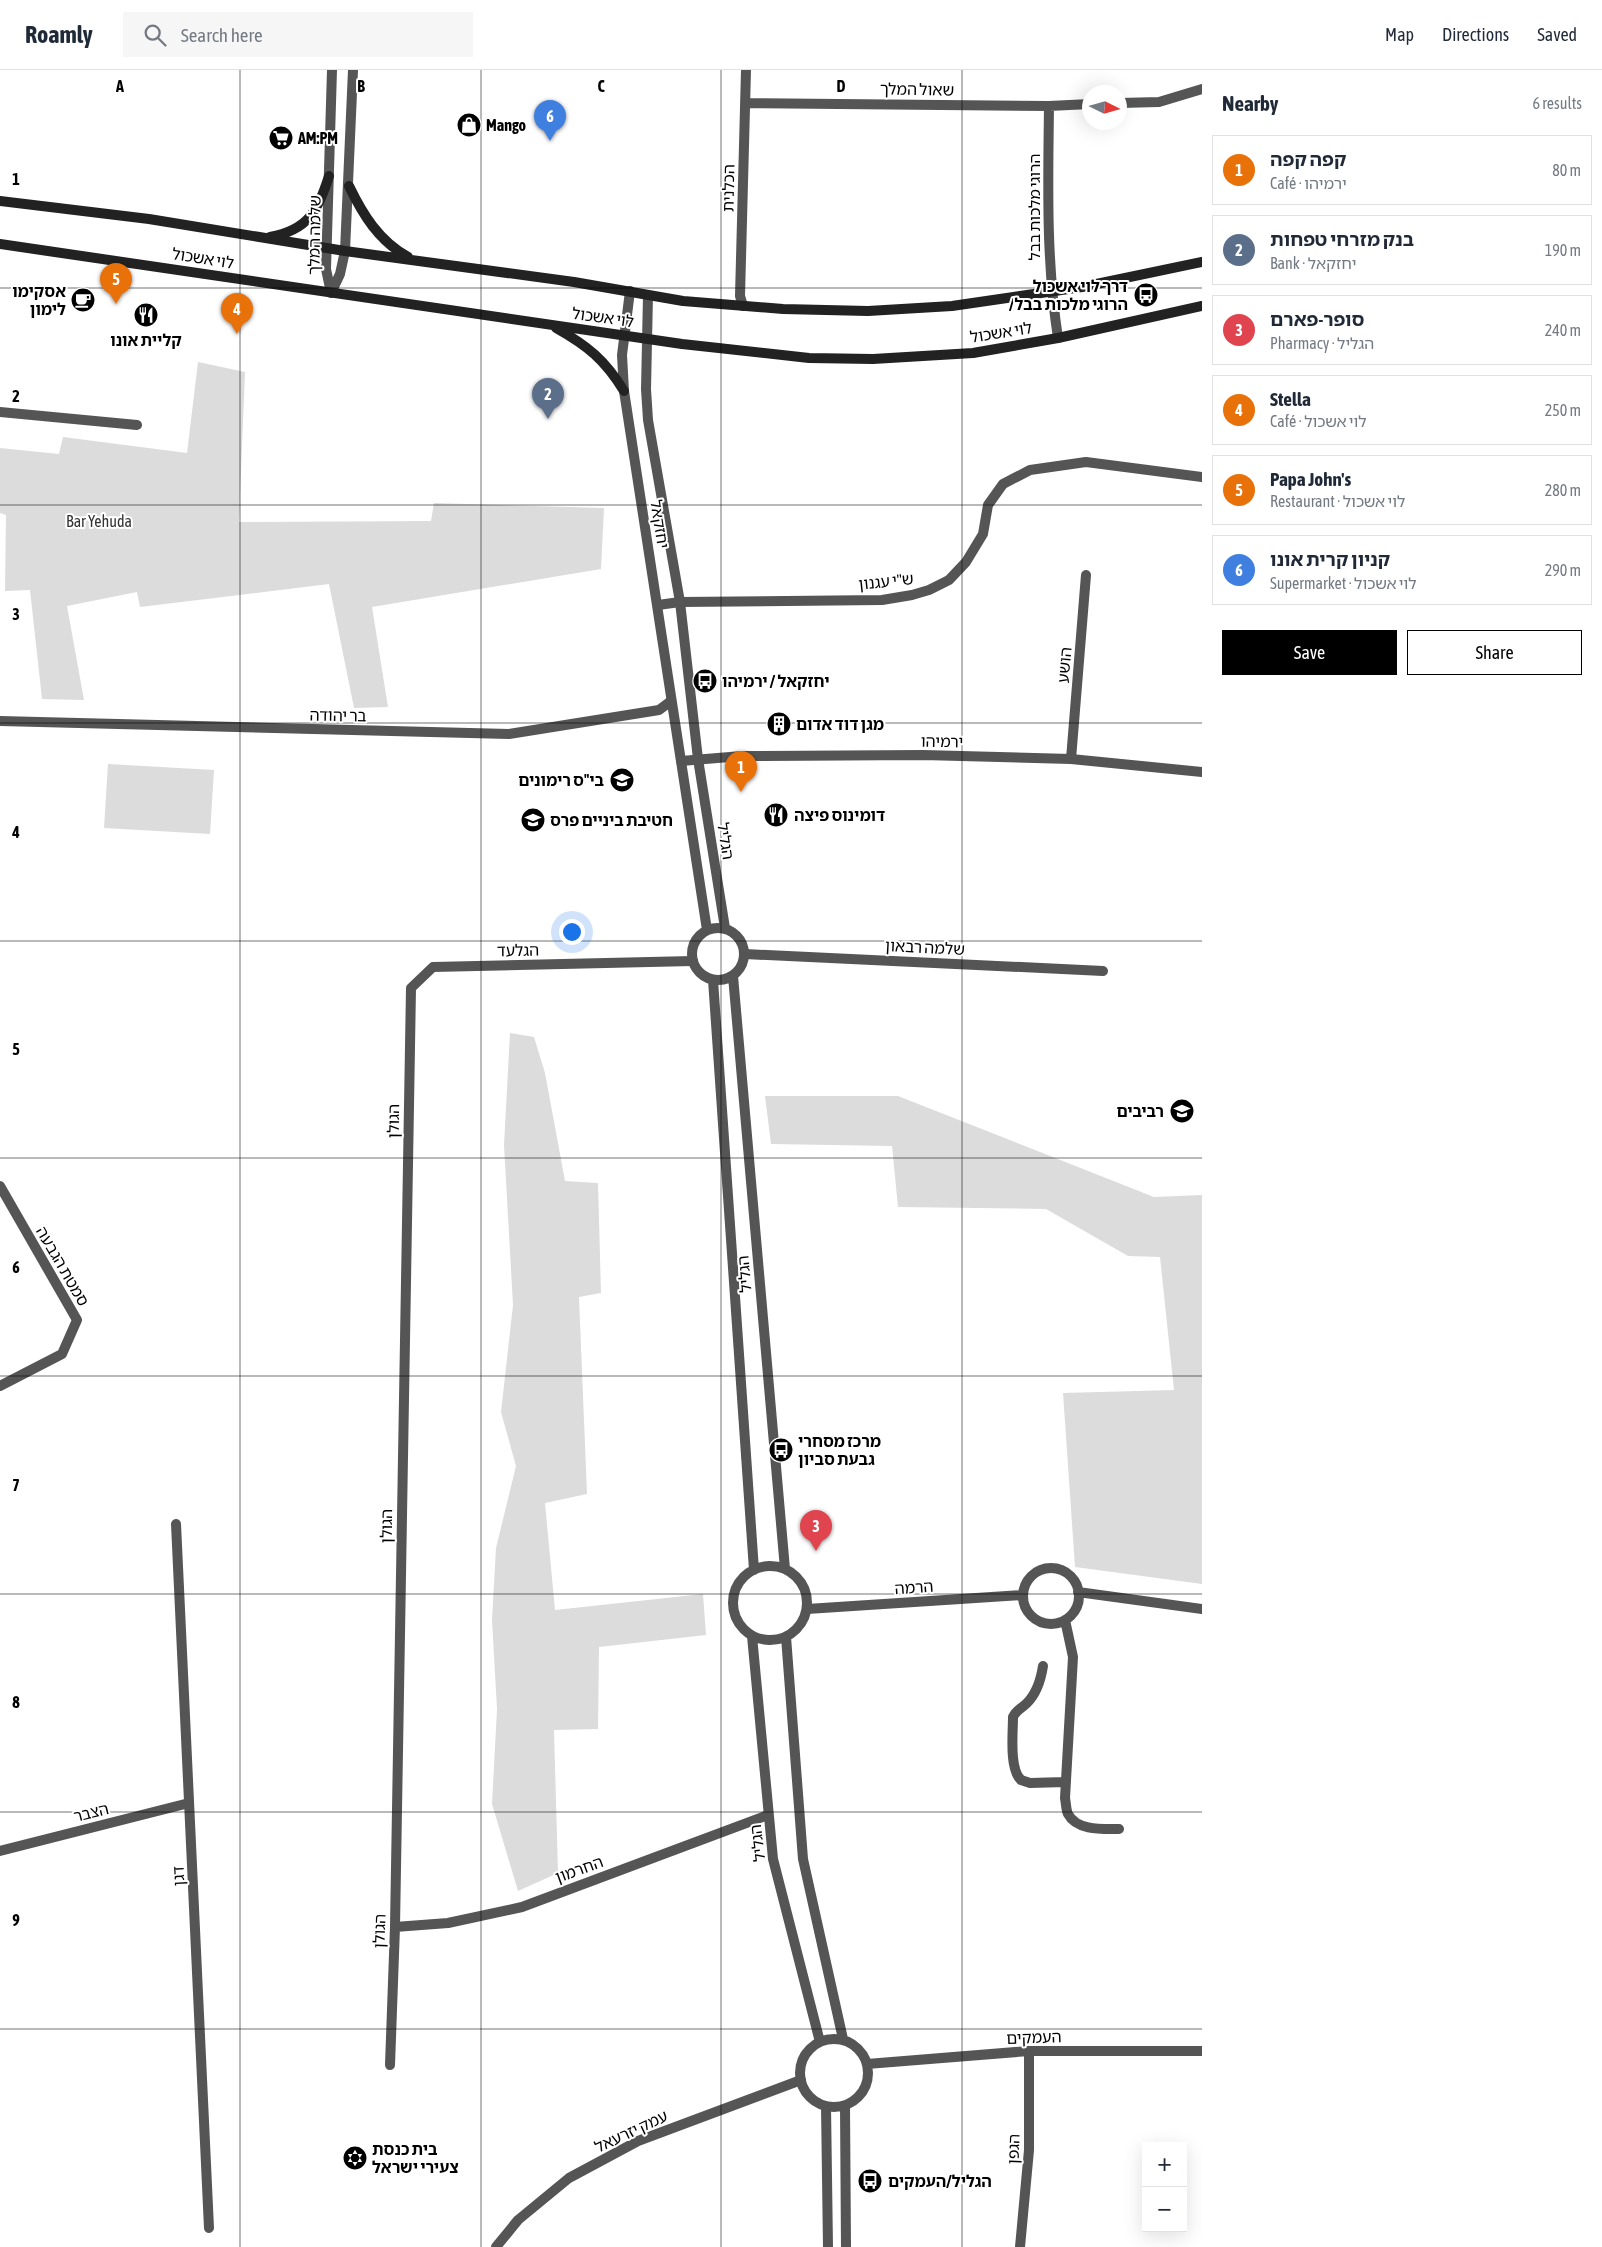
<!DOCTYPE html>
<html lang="en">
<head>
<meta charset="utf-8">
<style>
	:root { --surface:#fff; --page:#f6f6f7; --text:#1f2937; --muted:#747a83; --line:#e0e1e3; --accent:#000 }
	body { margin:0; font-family:"Asap Condensed","Noto Sans Hebrew",sans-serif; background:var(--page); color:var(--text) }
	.controls { position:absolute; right:15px; bottom:15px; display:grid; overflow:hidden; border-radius:0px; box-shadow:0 5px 20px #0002 }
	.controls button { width:45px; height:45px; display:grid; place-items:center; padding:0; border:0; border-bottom:1px solid var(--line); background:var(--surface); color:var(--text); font:25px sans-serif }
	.compass { position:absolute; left:1082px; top:15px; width:45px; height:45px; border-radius:50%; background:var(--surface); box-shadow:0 5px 20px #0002; rotate:95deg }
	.you { position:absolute; left:571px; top:861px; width:18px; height:18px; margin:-12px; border:4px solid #fff; border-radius:50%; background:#1a73e8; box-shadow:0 0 0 8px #1a73e833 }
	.badge { display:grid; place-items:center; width:32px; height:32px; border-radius:50%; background:var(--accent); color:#fff; font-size:16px; font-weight:700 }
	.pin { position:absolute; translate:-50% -41px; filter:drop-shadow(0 1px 2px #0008) }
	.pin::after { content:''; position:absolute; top:26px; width:18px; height:15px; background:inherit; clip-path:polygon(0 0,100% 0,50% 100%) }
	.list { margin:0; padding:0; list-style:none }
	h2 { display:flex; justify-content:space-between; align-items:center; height:65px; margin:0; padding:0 20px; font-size:21px }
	h2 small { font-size:16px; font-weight:400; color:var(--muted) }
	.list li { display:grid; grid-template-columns:32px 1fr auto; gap:15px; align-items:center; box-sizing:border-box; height:70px; margin:0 10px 10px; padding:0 10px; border:1px solid var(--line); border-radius:0px }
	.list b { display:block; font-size:19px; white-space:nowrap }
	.list p { margin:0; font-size:16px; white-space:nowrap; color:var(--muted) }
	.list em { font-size:16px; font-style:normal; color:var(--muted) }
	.actions { display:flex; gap:10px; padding:15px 20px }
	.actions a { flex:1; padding:11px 0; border:1px solid var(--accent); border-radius:0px; text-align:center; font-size:18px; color:var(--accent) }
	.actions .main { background:var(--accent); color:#fff }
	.icon { flex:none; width:28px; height:28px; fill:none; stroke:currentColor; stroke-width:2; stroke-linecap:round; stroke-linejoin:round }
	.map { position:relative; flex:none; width:1202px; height:2177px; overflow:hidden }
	header { display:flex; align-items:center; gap:30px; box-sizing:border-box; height:70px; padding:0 25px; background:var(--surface); border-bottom:1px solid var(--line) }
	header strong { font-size:24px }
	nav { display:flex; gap:28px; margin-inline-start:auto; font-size:18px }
	.search { width:350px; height:45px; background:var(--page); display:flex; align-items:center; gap:12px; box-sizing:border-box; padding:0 18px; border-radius:0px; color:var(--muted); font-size:19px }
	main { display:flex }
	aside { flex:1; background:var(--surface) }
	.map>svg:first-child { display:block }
	.green { fill:#dcdcdc }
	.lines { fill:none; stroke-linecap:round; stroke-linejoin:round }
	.minor { stroke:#555; stroke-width:10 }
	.tertiary { stroke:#555; stroke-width:10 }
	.secondary { stroke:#222; stroke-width:10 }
	.grid { fill:none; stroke:#000; stroke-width:1; stroke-opacity:0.55 }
	.labels { text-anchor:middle; stroke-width:4; stroke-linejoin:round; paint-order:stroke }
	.street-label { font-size:16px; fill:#000; stroke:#fff }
	.poi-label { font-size:16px; font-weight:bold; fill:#000; stroke:#fff; text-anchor:start }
	.park-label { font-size:16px; fill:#333; stroke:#fff }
	.grid-label { font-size:16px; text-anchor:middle; font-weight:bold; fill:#000; stroke:#fff; stroke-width:4; stroke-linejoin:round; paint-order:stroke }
</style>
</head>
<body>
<header>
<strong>Roamly</strong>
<div class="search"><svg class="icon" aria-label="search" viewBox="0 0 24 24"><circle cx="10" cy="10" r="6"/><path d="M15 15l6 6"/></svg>Search here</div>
<nav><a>Map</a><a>Directions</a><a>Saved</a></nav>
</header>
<main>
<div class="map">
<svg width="1202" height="2177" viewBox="0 0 1202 2177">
	<rect width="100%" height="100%" fill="#fff"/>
	<path class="green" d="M 198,292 L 245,302 L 239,452 L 431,451 L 434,433 L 604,438 L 601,499 L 372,537 L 388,637 L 354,638 L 329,514 L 140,537 L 137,522 L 67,536 L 84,630 L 42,629 L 30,520 L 5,521 L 6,445 L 0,443 L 0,378 L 59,384 L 63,367 L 187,383 Z
		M 108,694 L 214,700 L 210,764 L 104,758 Z
		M 510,963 L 534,967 L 545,1003 L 565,1111 L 598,1113 L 601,1223 L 579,1227 L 587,1424 L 545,1433 L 555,1540 L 703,1524 L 706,1565 L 599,1577 L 598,1659 L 554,1660 L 558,1803 L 518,1821 L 492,1734 L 497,1639 L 492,1550 L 496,1478 L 516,1396 L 501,1342 L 513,1235 L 504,1075 Z
		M 765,1026 L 898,1026 L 1154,1127 L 1202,1125 L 1202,1514 L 1075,1497 L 1063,1323 L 1174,1320 L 1160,1187 L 1128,1186 L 1046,1139 L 898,1137 L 892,1076 L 771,1074 Z"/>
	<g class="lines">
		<path class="minor" d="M 745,33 L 1049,36 L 1090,34
			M 1120,33 L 1159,32 L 1202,19
			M 1049,36 C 1048,114 1046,190 1058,268
			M 743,236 L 740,226 L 746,0
			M 658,535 L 680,532 L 882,530 L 912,525 L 929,520 L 949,510 L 966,492 L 983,464 L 988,435 L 1003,414 L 1030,400 L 1086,392 L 1202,407
			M 0,651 L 509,664 L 659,640 L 671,631
			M 1071,689 L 1086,505
			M 681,691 L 742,686 L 923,685 L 1071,689 L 1202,702
			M 745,884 L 1103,901
			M 0,1116 L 77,1250 L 62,1284 L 0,1316
			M 176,1454 L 209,2158
			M1023 1526a28 28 0 1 1 56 0a28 28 0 1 1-56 0Z
			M 1078,1522 L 1202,1539
			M 807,1539 L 1023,1525
			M 1065,1550 L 1073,1587 L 1065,1728 C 1066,1733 1066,1740 1068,1744 C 1077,1761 1103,1759 1119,1759
			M 1043,1596 C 1041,1609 1037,1623 1027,1633 C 1022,1638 1016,1640 1013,1647 C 1013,1663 1009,1699 1021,1710 L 1030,1713 L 1065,1712
			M 0,1781 L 189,1733
			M 395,1857 L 448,1853 L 522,1837 L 768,1745
			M 390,1995 L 395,1857 L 411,918 L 433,897 L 693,891
			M 496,2177 L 518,2150 L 569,2108 L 638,2071 L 801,2010
			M 1020,2177 L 1029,2080 L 1029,1981"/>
		<path class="tertiary" d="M 630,221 L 622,285 L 624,321 L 707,860
			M 331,223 L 340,204 L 345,181 L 353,0
			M 331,223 L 326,199 L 332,0
			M 648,225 L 646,319 L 648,350 L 680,532 L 698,689 L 725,858
			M 0,342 L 137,355
			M692 884a26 26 0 1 1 52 0a26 26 0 1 1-52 0Z
			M 733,906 L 785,1499
			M 713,910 L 754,1500
			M733 1533a37 37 0 1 1 74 0a37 37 0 1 1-74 0Z
			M 752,1566 L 773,1789 L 820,1972
			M 786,1567 L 803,1789 L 843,1969
			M800 2003a34 34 0 1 1 68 0a34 34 0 1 1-68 0Z
			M 867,1994 L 1029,1981 L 1202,1981
			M 826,2036 L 828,2177
			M 845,2036 L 846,2177"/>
		<path class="secondary" d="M 349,116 C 363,145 379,171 408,187
			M 0,131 L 149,149 L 345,181 L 574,212 L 683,231 L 783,239 L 868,241 L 952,236 L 1082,217 L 1202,192
			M 270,167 C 308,160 318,141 329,106
			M 0,174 L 682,274 L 809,288 L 873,289 L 973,283 L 1058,268 L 1202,236
			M 556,258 C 588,276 605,290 624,321"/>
	</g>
	<path class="grid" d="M 240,0 L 240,2177M 481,0 L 481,2177M 721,0 L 721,2177M 962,0 L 962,2177M 0,218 L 1202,218M 0,435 L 1202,435M 0,653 L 1202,653M 0,871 L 1202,871M 0,1088 L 1202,1088M 0,1306 L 1202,1306M 0,1524 L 1202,1524M 0,1742 L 1202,1742M 0,1959 L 1202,1959"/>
	<defs>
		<symbol id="shop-disc" viewBox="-11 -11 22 22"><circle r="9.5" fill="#000" stroke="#fff"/><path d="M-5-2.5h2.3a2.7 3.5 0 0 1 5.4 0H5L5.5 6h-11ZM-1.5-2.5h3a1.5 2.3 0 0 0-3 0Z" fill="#fff"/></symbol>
		<symbol id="supermarket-disc" viewBox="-11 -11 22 22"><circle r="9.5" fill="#000" stroke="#fff"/><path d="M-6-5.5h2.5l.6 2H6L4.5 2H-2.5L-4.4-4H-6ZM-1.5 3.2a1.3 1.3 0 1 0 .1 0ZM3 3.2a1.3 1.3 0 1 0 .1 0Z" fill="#fff"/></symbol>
		<symbol id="bus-disc" viewBox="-11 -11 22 22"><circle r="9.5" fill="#000" stroke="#fff"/><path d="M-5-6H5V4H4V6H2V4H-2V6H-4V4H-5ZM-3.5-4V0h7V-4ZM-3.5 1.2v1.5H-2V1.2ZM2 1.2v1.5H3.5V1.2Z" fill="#fff"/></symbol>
		<symbol id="cafe-disc" viewBox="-11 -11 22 22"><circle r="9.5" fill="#000" stroke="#fff"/><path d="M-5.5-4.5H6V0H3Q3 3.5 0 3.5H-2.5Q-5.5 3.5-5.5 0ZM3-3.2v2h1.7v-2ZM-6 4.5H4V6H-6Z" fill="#fff"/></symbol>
		<symbol id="restaurant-disc" viewBox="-11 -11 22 22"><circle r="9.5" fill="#000" stroke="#fff"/><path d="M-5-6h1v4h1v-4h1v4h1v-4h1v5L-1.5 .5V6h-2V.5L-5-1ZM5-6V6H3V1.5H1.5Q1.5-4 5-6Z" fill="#fff"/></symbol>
		<symbol id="building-disc" viewBox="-11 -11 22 22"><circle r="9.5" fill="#000" stroke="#fff"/><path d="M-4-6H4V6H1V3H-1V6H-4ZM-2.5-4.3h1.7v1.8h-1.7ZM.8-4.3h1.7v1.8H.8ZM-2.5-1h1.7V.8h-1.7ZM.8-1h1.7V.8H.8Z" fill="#fff"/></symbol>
		<symbol id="school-disc" viewBox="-11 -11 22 22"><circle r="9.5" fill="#000" stroke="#fff"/><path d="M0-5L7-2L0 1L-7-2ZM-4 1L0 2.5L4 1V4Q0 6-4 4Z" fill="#fff"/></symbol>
		<symbol id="synagogue-disc" viewBox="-11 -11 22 22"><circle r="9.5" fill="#000" stroke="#fff"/><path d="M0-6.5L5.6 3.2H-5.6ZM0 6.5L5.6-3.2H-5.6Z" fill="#fff"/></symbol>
	</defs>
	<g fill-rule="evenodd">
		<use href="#shop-disc" x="455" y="41" width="28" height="28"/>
		<use href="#supermarket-disc" x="267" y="54" width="28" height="28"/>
		<use href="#bus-disc" x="1132" y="211" width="28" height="28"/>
		<use href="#cafe-disc" x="69" y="216" width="28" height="28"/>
		<use href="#restaurant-disc" x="132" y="231" width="28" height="28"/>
		<use href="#bus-disc" x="691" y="597" width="28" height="28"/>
		<use href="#building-disc" x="765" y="640" width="28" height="28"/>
		<use href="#school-disc" x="608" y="696" width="28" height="28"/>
		<use href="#restaurant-disc" x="762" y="731" width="28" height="28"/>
		<use href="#school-disc" x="519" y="736" width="28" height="28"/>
		<use href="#school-disc" x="1168" y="1027" width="28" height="28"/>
		<use href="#bus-disc" x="767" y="1366" width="28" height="28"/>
		<use href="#synagogue-disc" x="341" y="2074" width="28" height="28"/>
		<use href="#bus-disc" x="856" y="2097" width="28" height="28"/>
	</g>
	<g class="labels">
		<g class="street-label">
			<text transform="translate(917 19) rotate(1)" y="6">שאול המלך</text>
			<text transform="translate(728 118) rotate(-89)" y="6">הכלנית</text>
			<text transform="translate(1034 137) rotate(-90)" y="6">הרוגי מלכות בבל</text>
			<text transform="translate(314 165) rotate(-89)" y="6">שלמה המלך</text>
			<text transform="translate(203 188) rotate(9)" y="6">לוי אשכול</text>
			<text transform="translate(603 247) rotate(8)" y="6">לוי אשכול</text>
			<text transform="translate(1001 262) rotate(-9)" y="6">לוי אשכול</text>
			<text transform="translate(660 454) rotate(81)" y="6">יחזקאל</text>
			<text transform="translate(886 511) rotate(-6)" y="6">ש"י עגנון</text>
			<text transform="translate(1064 595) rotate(-85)" y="6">הושע</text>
			<text transform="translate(338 645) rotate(1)" y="6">בר יהודה</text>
			<text transform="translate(942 671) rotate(1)" y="6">ירמיהו</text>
			<text transform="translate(726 771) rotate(81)" y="6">הגליל</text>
			<text transform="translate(925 877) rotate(3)" y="6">שלמה רבאון</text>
			<text transform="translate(518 880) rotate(-1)" y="6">הגלעד</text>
			<text transform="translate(393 1051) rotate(-89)" y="6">הגולן</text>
			<text transform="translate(63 1196) rotate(60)" y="6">סמטת הגבעה</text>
			<text transform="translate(744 1204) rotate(-95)" y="6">הגליל</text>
			<text transform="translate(386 1456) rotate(-89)" y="6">הגולן</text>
			<text transform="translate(914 1517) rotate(-4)" y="6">הרמה</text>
			<text transform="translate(91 1742) rotate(-14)" y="6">הצבר</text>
			<text transform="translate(757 1773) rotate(-97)" y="6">הגליל</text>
			<text transform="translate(579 1799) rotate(-20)" y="6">החרמון</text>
			<text transform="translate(178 1806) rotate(-93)" y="6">דגן</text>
			<text transform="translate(379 1861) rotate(-88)" y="6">הגולן</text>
			<text transform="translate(1034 1967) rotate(-2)" y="6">העמקים</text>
			<text transform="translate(631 2061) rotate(-25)" y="6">עמק יזרעאל</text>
			<text transform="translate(1013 2079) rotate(-88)" y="6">הגפן</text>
		</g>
		<g class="poi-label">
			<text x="486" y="61">Mango</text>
			<text x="298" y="74">AM:PM</text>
			<text x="1128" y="222" text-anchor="end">דרך לוי אשכול<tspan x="1128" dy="18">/הרוגי מלכות בבל</tspan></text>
			<text x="66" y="227" text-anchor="end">אסקימו<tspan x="66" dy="18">לימון</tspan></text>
			<text x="146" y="276" text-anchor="middle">קליית אונו</text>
			<text x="722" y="617">יחזקאל / ירמיהו</text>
			<text x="796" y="660">מגן דוד אדום</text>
			<text x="604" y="716" text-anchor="end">בי"ס רימונים</text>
			<text x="794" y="751">דומינוס פיצה</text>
			<text x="550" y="756">חטיבת ביניים פרס</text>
			<text x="1164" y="1047" text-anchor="end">רביבים</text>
			<text x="798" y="1377">מרכז מסחרי<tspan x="798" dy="18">גבעת סביון</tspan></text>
			<text x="372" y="2085">בית כנסת<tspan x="372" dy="18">צעירי ישראל</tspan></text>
			<text x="888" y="2117">הגליל/העמקים</text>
		</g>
		<g class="park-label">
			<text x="99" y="457">Bar Yehuda</text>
		</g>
	</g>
	<g class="grid-label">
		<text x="120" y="22">A</text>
		<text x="361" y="22">B</text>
		<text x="601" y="22">C</text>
		<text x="841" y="22">D</text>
		<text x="16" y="115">1</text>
		<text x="16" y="332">2</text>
		<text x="16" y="550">3</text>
		<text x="16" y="768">4</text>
		<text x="16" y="985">5</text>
		<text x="16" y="1203">6</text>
		<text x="16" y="1421">7</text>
		<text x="16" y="1638">8</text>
		<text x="16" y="1856">9</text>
	</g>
</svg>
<div class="controls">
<button>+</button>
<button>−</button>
</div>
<svg class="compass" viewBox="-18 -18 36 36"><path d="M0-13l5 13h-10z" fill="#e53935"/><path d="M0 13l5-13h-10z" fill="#747a83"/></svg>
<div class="you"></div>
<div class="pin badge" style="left:741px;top:722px;background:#e8710a">1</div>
<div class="pin badge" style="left:548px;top:349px;background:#5c6f8a">2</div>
<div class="pin badge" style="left:816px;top:1481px;background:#e0444e">3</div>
<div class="pin badge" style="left:237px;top:264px;background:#e8710a">4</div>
<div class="pin badge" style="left:116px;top:234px;background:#e8710a">5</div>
<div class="pin badge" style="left:550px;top:71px;background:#3f7fe0">6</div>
</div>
<aside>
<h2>Nearby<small>6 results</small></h2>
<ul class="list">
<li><span class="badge" style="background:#e8710a">1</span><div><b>קפה קפה</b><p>Café · ירמיהו</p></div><em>80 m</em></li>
<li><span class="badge" style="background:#5c6f8a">2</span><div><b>בנק מזרחי טפחות</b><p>Bank · יחזקאל</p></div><em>190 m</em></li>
<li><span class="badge" style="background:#e0444e">3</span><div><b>סופר-פארם</b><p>Pharmacy · הגליל</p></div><em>240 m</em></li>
<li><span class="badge" style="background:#e8710a">4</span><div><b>Stella</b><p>Café · לוי אשכול</p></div><em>250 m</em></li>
<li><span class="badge" style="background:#e8710a">5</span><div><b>Papa John's</b><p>Restaurant · לוי אשכול</p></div><em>280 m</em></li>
<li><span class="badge" style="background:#3f7fe0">6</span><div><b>קניון קרית אונו</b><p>Supermarket · לוי אשכול</p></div><em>290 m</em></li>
</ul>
<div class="actions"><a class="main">Save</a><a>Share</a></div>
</aside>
</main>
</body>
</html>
